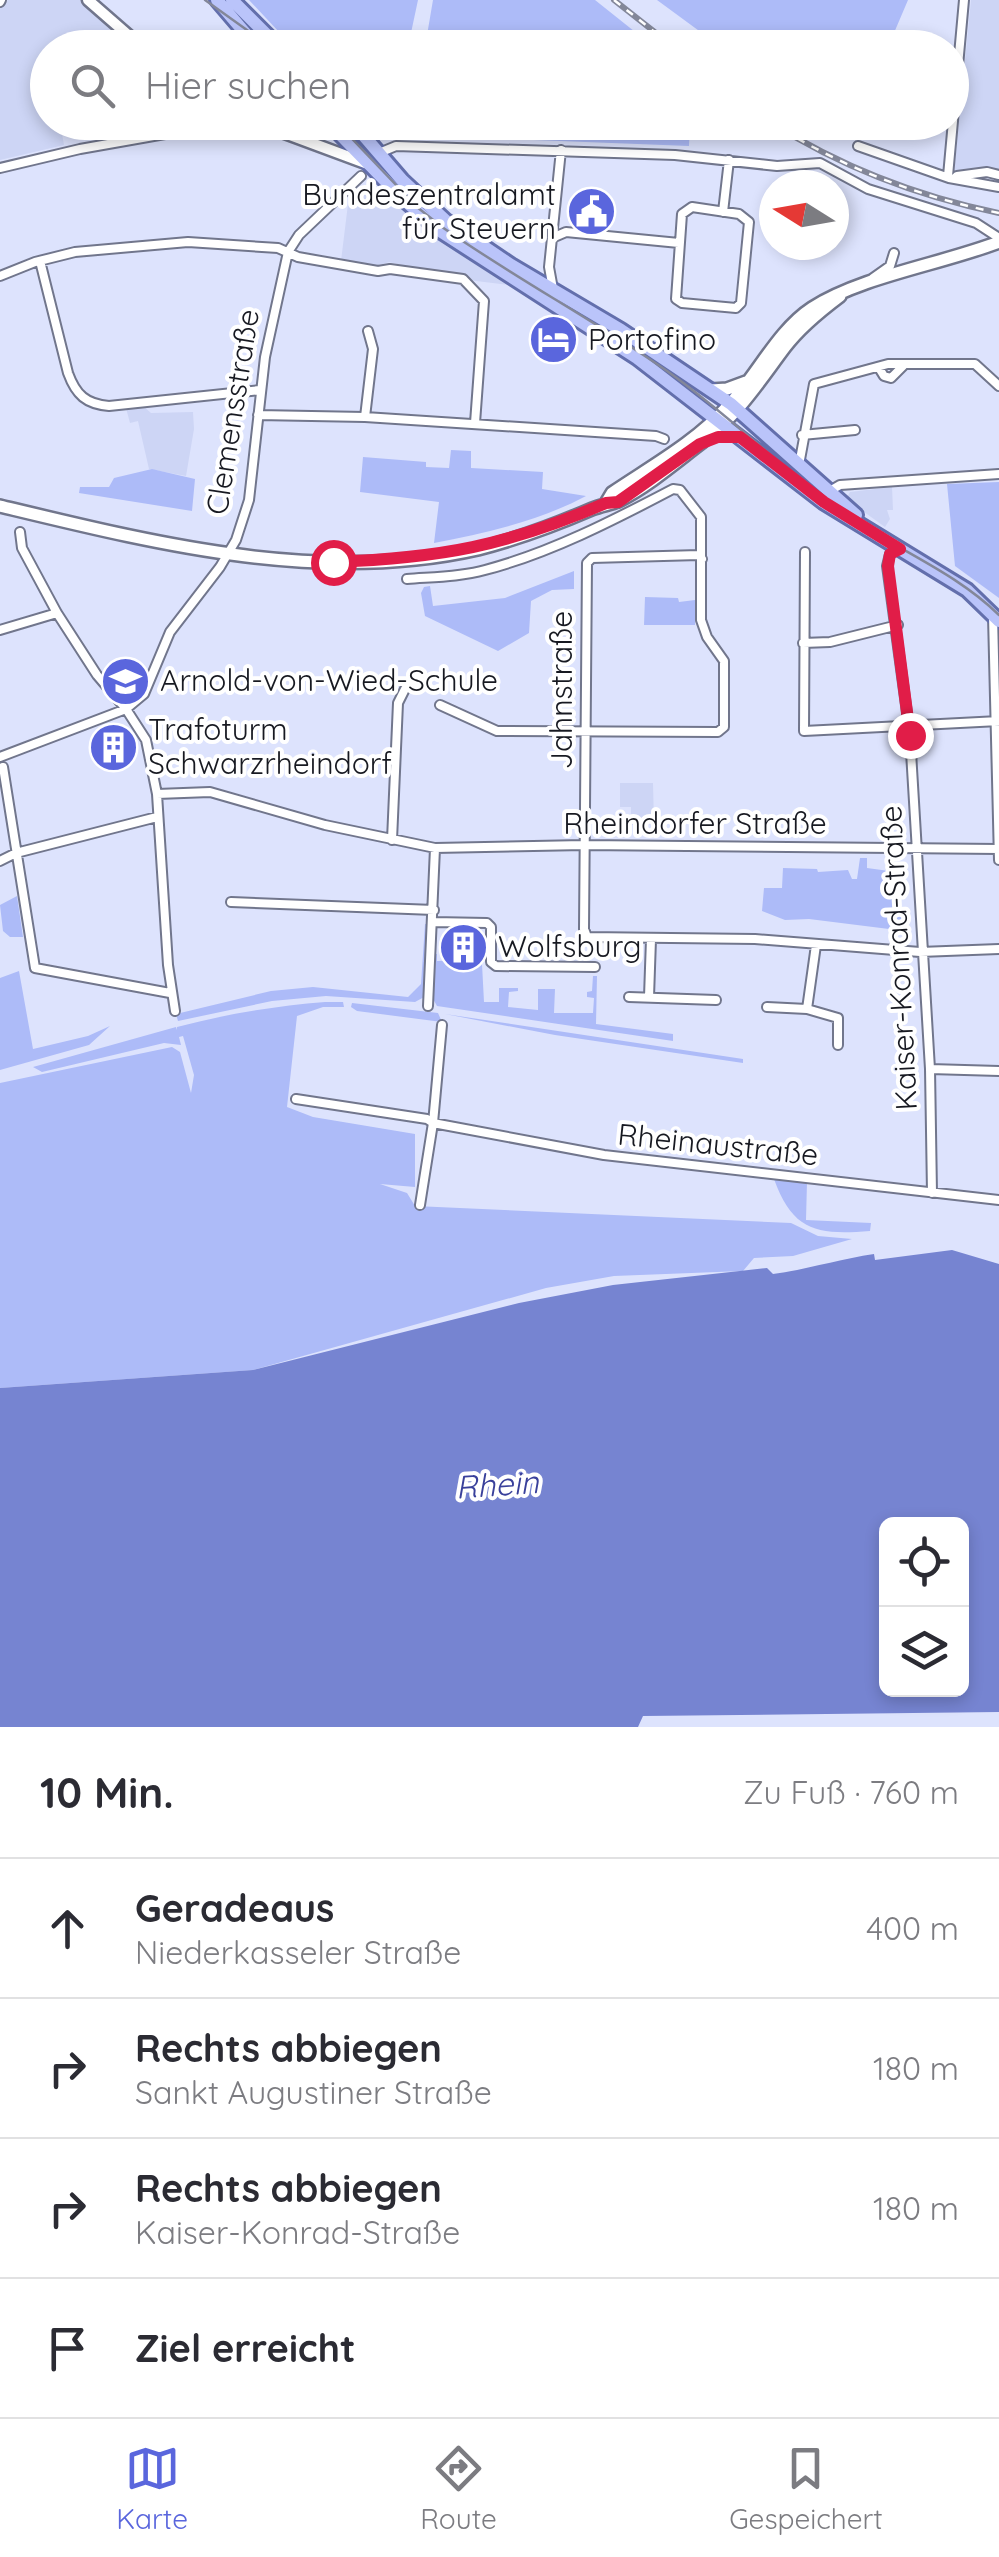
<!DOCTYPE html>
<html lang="de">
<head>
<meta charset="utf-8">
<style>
	:root { --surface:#fff; --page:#f2f2f3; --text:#2b2b33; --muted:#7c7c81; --line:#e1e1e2; --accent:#5a66dd }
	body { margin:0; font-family:Quicksand,sans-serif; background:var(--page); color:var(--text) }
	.controls { position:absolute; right:30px; bottom:30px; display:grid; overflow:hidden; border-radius:15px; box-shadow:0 5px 15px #0003 }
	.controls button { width:90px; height:90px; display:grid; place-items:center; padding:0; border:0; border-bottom:2px solid var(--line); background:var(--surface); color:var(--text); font:50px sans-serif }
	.compass { position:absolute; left:759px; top:170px; width:90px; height:90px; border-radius:50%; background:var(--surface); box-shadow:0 5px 15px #0003; rotate:281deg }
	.stop { position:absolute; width:30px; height:30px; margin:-22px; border:8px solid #e11d48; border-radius:50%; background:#fff }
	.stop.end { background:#e11d48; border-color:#fff; box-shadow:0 2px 10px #0008 }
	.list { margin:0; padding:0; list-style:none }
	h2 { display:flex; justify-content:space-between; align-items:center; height:130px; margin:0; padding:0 40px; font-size:42px }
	h2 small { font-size:32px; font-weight:400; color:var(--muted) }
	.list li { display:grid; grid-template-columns:65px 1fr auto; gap:30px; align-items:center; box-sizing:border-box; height:140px; padding:0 40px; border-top:2px solid var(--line) }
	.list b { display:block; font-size:38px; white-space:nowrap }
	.list p { margin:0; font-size:32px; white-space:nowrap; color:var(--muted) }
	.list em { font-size:32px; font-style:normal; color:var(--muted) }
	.icon { flex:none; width:55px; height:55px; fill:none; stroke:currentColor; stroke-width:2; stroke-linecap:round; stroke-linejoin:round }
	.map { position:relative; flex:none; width:999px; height:1727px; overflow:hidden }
	.search { position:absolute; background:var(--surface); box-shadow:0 5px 15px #0003; left:30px; right:30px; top:30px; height:110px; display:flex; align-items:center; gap:25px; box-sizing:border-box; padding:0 35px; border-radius:55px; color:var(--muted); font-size:38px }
	.sheet { height:690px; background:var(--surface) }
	nav { display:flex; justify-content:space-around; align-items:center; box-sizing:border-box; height:140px; border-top:2px solid var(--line); background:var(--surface); font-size:28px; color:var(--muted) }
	nav a { display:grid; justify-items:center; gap:5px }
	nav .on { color:var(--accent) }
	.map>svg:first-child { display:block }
	.built { fill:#cdd5f5 }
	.green { fill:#adbbf8 }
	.water { fill:#7684d1; fill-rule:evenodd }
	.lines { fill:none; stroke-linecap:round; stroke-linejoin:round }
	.minor-casing { stroke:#71768c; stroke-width:12 }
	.tertiary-casing { stroke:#71768c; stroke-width:15 }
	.secondary-casing { stroke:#71768c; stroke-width:16 }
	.primary-casing { stroke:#636fac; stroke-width:18 }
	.minor { stroke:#fff; stroke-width:8 }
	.tertiary { stroke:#fff; stroke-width:10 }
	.secondary { stroke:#fff; stroke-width:11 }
	.primary { stroke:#bac4fa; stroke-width:12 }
	.tram { stroke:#838799; stroke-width:2.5 }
	.rail-casing { stroke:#838799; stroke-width:6 }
	.rail { stroke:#fff; stroke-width:2.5; stroke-dasharray:8; stroke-linecap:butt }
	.route { stroke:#e11d48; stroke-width:12 }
	.labels { text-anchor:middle; stroke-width:8; stroke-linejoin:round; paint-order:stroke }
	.poi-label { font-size:30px; fill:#171921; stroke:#fff; text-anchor:start }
	.street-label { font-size:30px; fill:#171921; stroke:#fff }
	.water-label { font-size:32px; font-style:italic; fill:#39409b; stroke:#fff }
</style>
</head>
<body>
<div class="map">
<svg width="999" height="1727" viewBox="0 0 999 1727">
	<rect width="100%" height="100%" fill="#dde3fd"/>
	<path class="built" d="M 8,0 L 80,0 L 111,28 L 95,47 L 48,48 L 48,122 L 60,123 L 64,145 L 0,160 L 0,8 Z
		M 971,0 L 999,0 L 999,171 L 978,168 L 954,173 Z
		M 362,189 L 383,189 L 428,230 L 509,285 L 468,280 L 389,262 L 376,266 L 341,261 L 348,204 Z
		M 143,406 L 151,413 L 193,412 L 194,429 L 186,476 L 149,469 L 138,421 L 130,423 L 126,408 Z
		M 892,487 L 893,510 L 887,510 L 890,519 L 885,527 L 846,499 L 850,492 Z
		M 620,783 L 653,783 L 654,824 L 631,825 L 631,807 L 620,807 Z"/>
	<path class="green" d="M 249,0 L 418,0 L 408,47 L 294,48 Z
		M 433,0 L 595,0 L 654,47 L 425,47 Z
		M 657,0 L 908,0 L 888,47 L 721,47 Z
		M 408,122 L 690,122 L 690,123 L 689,146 L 404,135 Z
		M 451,450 L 471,451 L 471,468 L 543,472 L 542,489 L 586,496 C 539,521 486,533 434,543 L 439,502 L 360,492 L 363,457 L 426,462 L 426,467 L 449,468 Z
		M 152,469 L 195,479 L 192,511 L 79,493 L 80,487 L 109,487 L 114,478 Z
		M 999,482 L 999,598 L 955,566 L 947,484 Z
		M 574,571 L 574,589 L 552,590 L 531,601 L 529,633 L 498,651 L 425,616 L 421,593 L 424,587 L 430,586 L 433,606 L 505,598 Z
		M 645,597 L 678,598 L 679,602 L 695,600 L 695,625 L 644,625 Z
		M 860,858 L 867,858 L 867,868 L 889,871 L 894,865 L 907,864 L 908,873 L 897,875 L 902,926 L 897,926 L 897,930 L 809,919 L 785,920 L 762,911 L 764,888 L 782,888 L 783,868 L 817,869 L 818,872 L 848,870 L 852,879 L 857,879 Z
		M 17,896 L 23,937 L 10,937 L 3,931 L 0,905 Z
		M 425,924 L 430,924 L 426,996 L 415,1002 L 326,996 L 272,1001 L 178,1021 L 176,1014 L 271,991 L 313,987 L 408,997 L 421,984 Z
		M 459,926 L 480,926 L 484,1002 L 499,1002 L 499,988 L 518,988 L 518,991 L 509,992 L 508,1007 L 538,1010 L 538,989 L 555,989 L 554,1013 L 593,1013 L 594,998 L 587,997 L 587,992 L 592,991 L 593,976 L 597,976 L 596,1024 L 673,1034 L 673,1041 L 437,1006 L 432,997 L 433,954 L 437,954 L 437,961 L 471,960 L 470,939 L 458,938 Z
		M 19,971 L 33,1049 L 88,1036 L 110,1026 L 89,1045 L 0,1070 L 0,978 Z
		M 325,1002 L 343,1002 L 344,1007 L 323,1007 L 297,1016 L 287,1107 L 313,1117 L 415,1134 L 415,1187 L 380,1184 L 407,1193 L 415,1206 L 791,1223 L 818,1236 L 852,1239 L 793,1256 L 754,1258 L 743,1271 L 614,1276 L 546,1288 L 253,1370 L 0,1388 L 0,1083 L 172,1047 L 180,1052 L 191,1093 L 194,1075 L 183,1036 L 179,1037 L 181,1045 L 164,1043 L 42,1072 L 33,1067 L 176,1027 L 177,1030 L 177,1027 C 226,1014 275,1006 325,1002 Z
		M 352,1003 L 438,1013 L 442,1022 L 357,1011 L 351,1007 Z
		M 445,1014 L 743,1059 L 743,1063 L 555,1035 Z
		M 774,1179 L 807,1182 L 806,1220 L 871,1223 L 870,1231 C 818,1235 793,1232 774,1179 Z"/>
	<path class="water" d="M 952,1250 L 999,1264 L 999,1712 L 643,1716 L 638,1727 L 0,1727 L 0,1388 L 253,1370 L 519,1303 L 613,1285 L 767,1268 L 773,1274 C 809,1269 840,1259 874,1254 L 875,1260 ZM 886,1524 L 962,1524 L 962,1690 L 886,1690 Z"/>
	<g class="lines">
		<defs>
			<path id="minor" d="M 0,2 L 1,0
				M 858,146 L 949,178 L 999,187
				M 379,153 L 396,146 L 675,155 L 777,166 L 820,163 L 868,189 L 976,223 L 999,238
				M 0,168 L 80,149 L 199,128 L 204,122
				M 948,176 L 964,0
				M 957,176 L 987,172 L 999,175
				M 692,207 L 739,214 L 749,222 L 741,303 L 736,308 L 682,303 L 676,299 L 682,214 Z
				M 723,212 L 729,160
				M 552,238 L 566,232 L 679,243
				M 40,261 L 68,373 C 76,395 86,404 109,406 L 260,390
				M 0,276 L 35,262 L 75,252 L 188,242 L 278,248 L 298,257 L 378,271 L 390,269 L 463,279 L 484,301 L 475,423
				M 873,278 L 890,266 L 894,253
				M 553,289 L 549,267 L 561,150
				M 879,368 L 884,376 L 891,378 L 903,366
				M 258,415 L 365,417 L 656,436 L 664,439
				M 365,417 L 373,349 L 368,331
				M 802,435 L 855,430
				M 799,465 L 814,384 L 888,364 L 975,364 L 999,386
				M 828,492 L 840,485 L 999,474
				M 20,532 L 22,548 L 57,613 L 97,675 L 126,709 L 146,740 L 157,794 L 168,965 L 175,1011
				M 897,549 L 890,554 L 887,566 L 910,735 L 930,1069 L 932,1193
				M 805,552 L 804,731 L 999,721
				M 702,559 L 699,555 L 592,558 L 587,563 L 584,929 L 587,937 L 755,939 L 920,952 L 999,949
				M 407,579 C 432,577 460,577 485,570 C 550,553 614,520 673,489 L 680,490 L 701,517 L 701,620 L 707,637 L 724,661 L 724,727 L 718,732 L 497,731 L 440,705
				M 993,616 L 999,860
				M 0,630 L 57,613
				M 803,643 L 830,642 L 898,625
				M 0,757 L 126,709 L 144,694 L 170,632 L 220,567 L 236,540 L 249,500 L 265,357 L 288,252 L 299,235 L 361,176
				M 3,767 L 35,968 L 170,993
				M 157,794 L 210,792 L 325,825 L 435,848 L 584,845 L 999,849
				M 392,840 L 398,703 L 405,689
				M 0,861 L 16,853 L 157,817
				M 231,902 L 434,910
				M 433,922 L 487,923 L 491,927 L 491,962 L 496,966 L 595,967
				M 629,997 L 716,1000
				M 649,997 L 651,939
				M 428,1006 L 435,848
				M 767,1007 L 807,1009 L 838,1018 L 838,1045
				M 807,1009 L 816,945
				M 930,1069 L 999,1071
				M 296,1099 L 427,1119 L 433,1123 L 604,1155 L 999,1200
				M 420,1205 L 433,1123 L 442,1025"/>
			<path id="tertiary" d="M 88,0 L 143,48
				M 255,122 L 368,164"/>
			<path id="secondary" d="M 711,390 L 727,389 L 746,382
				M 606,503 L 612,493 C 652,466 696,442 728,406 C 757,376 777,331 812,308 C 862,276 942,264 999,242
				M 0,506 C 154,543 319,585 478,549 C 517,539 555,525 592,509 C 601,505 612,504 620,500 C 648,486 676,462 701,443 C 741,411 755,387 785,347 C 800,327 820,311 840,296"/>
			<path id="primary" d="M 217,0 L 258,48
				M 232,0 L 280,48
				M 328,122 L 403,199 L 440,231 L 637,358 L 823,502 L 967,590 L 999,621
				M 352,122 L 402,180 L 446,221 L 511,265 L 621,330 L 731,404 L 856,515"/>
		</defs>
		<use href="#minor" class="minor-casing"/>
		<use href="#tertiary" class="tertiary-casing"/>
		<use href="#secondary" class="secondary-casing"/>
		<use href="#primary" class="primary-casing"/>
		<use href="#minor" class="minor"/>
		<use href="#tertiary" class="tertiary"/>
		<use href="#secondary" class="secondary"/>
		<use href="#primary" class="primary"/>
		<path class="tram" d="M 205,0 L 272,48
			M 336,122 L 417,207 L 442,227 C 515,278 594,320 667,371 C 730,415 783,471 846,514 C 896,550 954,571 999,615"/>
		<defs>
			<path id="rail" d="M 614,0 L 675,48
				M 770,122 C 841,167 916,196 999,213"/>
		</defs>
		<use href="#rail" class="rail-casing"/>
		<use href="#rail" class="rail"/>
	</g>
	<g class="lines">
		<path class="route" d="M 333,562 C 441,558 506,546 606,503 L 618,502 L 700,444 L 718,437 L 740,437 L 824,502 L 900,549 L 890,554 L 888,566 L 910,735"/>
	</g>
	<defs>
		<symbol id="civic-disc" viewBox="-11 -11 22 22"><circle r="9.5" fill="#5a66dd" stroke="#fff"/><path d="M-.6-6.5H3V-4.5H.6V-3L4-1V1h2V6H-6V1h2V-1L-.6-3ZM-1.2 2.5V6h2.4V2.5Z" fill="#fff"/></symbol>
		<symbol id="hotel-disc" viewBox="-11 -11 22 22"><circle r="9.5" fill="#5a66dd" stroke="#fff"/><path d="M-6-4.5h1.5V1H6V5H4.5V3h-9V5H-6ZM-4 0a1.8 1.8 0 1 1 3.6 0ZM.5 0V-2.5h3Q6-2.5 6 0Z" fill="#fff"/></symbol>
		<symbol id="school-disc" viewBox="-11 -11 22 22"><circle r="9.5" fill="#5a66dd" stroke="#fff"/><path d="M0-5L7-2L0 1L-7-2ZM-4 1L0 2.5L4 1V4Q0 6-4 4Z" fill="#fff"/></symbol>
		<symbol id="building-disc" viewBox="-11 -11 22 22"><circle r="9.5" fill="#5a66dd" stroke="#fff"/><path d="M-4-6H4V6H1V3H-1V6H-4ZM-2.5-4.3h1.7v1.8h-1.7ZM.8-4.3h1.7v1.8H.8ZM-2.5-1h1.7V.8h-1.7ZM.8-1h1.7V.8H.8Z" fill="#fff"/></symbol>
	</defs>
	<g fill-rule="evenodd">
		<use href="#civic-disc" x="564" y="184" width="55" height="55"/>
		<use href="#hotel-disc" x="526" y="312" width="55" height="55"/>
		<use href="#school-disc" x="98" y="654" width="55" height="55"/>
		<use href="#building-disc" x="86" y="720" width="55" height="55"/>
		<use href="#building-disc" x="436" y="920" width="55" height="55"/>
	</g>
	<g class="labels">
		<g class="poi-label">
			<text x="556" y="205" text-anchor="end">Bundeszentralamt<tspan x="556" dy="34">für Steuern</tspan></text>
			<text x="588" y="350">Portofino</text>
			<text x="160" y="691">Arnold-von-Wied-Schule</text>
			<text x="148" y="740">Trafoturm<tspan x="148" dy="34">Schwarzrheindorf</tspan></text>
			<text x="498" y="957">Wolfsburg</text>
		</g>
		<g class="street-label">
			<text transform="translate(233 412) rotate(-81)" y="10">Clemensstraße</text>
			<text transform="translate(562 690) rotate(-90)" y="10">Jahnstraße</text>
			<text x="695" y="834">Rheindorfer Straße</text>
			<text transform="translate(899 958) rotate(-93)" y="10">Kaiser-Konrad-Straße</text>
			<text transform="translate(718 1145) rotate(6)" y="10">Rheinaustraße</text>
		</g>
		<g class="water-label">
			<text transform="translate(497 1485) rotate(-4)" y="11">Rhein</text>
		</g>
	</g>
</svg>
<div class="controls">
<button><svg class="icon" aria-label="locate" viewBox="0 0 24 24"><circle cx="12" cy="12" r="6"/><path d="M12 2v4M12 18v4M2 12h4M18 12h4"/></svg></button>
<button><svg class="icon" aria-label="layers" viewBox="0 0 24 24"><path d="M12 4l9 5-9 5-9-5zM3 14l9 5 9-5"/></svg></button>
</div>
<svg class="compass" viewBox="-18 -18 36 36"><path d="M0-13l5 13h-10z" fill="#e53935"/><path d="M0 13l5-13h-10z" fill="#7c7c81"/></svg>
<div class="stop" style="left:333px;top:562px"></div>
<div class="stop end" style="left:910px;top:735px"></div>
<div class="search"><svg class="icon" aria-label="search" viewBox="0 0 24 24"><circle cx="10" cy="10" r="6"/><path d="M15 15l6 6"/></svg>Hier suchen</div>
</div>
<section class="sheet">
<h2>10 Min.<small>Zu Fuß · 760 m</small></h2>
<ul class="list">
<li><svg class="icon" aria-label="ahead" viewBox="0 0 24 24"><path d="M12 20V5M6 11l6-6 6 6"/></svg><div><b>Geradeaus</b><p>Niederkasseler Straße</p></div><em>400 m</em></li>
<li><svg class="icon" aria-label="right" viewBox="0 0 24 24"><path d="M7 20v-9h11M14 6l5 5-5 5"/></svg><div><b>Rechts abbiegen</b><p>Sankt Augustiner Straße</p></div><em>180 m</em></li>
<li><svg class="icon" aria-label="right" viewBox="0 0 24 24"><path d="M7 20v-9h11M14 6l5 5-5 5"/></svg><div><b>Rechts abbiegen</b><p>Kaiser-Konrad-Straße</p></div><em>180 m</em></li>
<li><svg class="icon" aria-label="arrive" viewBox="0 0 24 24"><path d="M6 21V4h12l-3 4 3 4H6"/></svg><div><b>Ziel erreicht</b></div></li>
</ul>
</section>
<nav>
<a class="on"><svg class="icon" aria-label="map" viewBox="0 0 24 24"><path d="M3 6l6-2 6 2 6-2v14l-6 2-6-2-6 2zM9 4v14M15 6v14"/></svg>Karte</a>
<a><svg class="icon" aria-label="directions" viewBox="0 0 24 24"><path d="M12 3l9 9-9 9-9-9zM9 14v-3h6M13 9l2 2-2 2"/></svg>Route</a>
<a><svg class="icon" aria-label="saved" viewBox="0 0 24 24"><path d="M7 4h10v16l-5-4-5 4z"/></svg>Gespeichert</a>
</nav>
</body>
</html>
